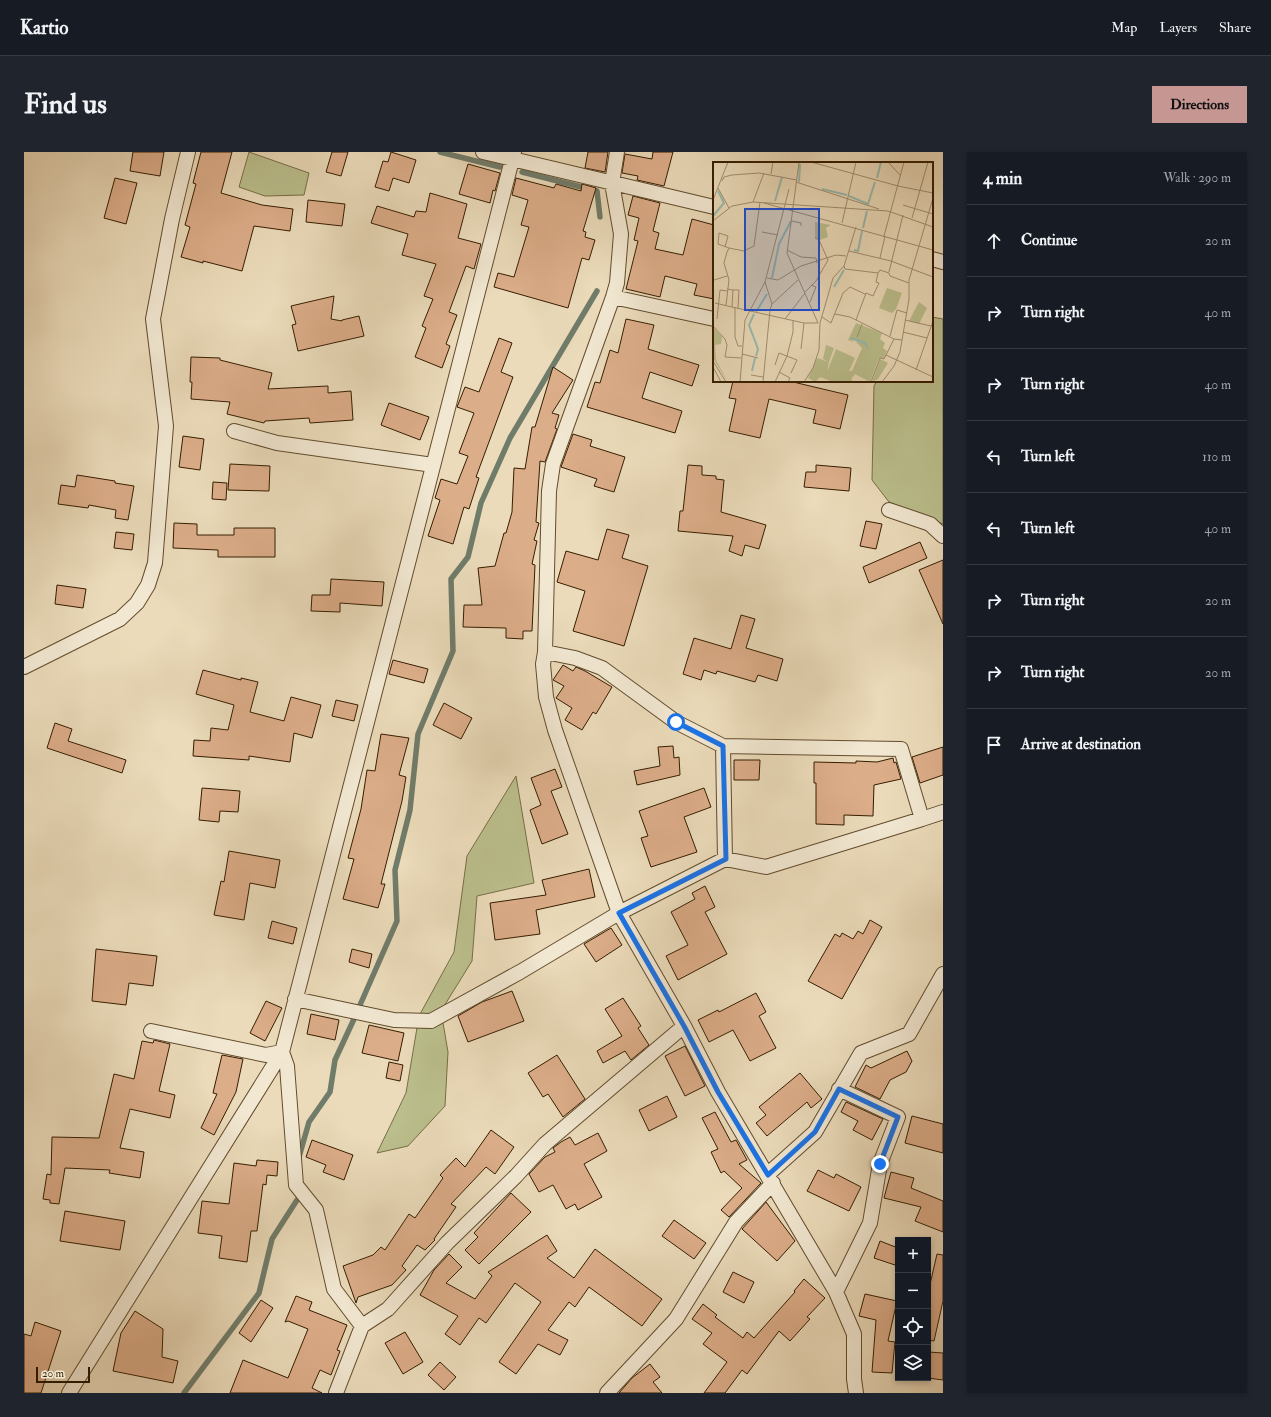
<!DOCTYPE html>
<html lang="en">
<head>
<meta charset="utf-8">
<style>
	:root { --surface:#171b24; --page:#20242c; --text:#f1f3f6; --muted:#9ea1a6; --line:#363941; --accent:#c59692 }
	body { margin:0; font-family:"IM FELL Double Pica",serif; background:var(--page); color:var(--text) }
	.controls { position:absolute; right:12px; bottom:12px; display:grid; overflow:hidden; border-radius:0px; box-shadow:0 2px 6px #0003 }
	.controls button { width:36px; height:36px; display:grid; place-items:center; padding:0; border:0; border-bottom:1px solid var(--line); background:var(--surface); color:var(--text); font:20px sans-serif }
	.scale { position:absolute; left:12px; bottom:10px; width:54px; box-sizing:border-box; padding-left:4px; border:2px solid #351d00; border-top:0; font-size:11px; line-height:14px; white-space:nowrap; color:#351d00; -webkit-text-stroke:3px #f2e8d2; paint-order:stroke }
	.stop { position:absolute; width:12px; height:12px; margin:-9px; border:3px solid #1a73e8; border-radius:50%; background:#fff }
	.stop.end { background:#1a73e8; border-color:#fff; box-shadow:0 1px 4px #0008 }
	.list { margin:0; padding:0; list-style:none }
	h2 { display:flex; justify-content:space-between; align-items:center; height:52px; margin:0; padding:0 16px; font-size:17px }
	h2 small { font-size:13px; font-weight:400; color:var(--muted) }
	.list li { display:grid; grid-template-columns:26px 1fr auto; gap:12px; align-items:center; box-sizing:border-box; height:72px; padding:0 16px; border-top:1px solid var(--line) }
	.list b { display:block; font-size:15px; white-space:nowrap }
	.list em { font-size:13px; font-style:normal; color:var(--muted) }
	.icon { flex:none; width:22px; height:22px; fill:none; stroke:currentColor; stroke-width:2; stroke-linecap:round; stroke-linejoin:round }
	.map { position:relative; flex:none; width:919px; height:1241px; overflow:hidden; border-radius:0px }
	header { display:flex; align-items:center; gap:24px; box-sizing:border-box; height:56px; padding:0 20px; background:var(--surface); border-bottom:1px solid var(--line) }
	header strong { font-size:19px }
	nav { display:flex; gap:22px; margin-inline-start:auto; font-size:14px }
	.intro { display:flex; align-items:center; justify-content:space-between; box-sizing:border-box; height:96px; padding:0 24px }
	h1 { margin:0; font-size:28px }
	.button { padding:10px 18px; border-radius:0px; background:var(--accent); color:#111; font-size:14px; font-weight:700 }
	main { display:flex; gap:24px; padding:0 24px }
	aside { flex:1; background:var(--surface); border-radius:0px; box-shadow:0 2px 6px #0003 }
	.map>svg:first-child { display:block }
	.green { fill:#bbbf8d; stroke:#786e46 }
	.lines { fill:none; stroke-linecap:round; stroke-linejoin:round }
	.stream { stroke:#707c6a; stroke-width:5.5 }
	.building { fill:#dcad89; stroke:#351d00 }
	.minor-casing { stroke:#624c2e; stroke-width:16 }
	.minor { stroke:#f2e8d2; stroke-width:14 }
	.route { stroke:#1a73e8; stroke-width:5 }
	.inset-river { fill:none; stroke:#98bbb0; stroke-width:2 }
	.inset-road { fill:none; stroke:#a28f70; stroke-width:1 }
	.view { fill:#1d4ed8; fill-opacity:0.15; stroke:#1d4ed8; stroke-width:2 }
	.inset-edge { fill:none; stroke:#351d00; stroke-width:2 }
</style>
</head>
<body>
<header>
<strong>Kartio</strong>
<nav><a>Map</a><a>Layers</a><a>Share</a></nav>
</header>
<div class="intro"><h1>Find us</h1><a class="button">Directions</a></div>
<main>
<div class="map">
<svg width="919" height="1241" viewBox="0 0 919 1241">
	<rect width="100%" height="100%" fill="#ebdbba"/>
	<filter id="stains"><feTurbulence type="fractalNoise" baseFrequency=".005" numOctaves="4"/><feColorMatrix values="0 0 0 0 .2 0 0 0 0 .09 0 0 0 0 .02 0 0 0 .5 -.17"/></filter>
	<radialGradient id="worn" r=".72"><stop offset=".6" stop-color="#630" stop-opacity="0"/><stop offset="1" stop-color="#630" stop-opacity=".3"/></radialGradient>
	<path class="green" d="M 225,0 L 285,21 L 280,43 L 241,44 L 215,35 Z
		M 908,165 L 919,167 L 919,372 L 865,350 L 848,328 L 850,234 L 853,229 L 908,229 Z
		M 492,624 L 510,731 L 453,744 L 448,809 L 417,859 L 424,900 L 421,954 L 384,994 L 353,1001 L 382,941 L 395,864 L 430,800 L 443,704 Z"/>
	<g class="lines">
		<path class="stream" d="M 416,0 L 476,15
			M 498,20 L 573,39 L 576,65
			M 336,853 L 373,769 L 371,718 L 386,658 L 394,582 L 429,499 L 427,427 L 444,405 L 457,351 L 486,286 L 573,139
			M 275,1005 L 285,970 L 306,940 L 311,908 L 330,867
			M 160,1241 L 235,1141 L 248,1087 L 273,1048"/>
	</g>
	<path class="building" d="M 109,0 L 140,0 L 136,24 L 106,19 Z
		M 177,0 L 208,0 L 197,41 L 238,53 L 269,57 L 266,79 L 230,74 L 218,119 L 179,109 L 179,111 L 157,105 L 166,75 L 161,73 L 172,32 L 169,31 Z
		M 308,0 L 324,0 L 317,24 L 302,20 Z
		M 367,0 L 392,8 L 385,31 L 369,26 L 365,39 L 351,35 L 359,9 L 364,10 Z
		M 564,0 L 584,0 L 581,20 L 561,16 Z
		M 629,0 L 649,0 L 640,34 L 613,28 L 614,24 L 598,21 L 601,2 L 628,7 Z
		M 444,12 L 476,21 L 471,39 L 469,38 L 466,51 L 435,42 Z
		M 91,26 L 113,31 L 102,72 L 80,66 Z
		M 492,26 L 530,36 L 532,32 L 557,39 L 558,32 L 572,36 L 559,79 L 562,80 L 561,85 L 571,88 L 565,108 L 558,106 L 544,156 L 470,135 L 474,121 L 490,125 L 505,75 L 497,73 L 504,48 L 488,43 Z
		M 406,41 L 443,52 L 434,86 L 457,92 L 450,117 L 442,114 L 425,160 L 433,163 L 422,192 L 426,194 L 418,216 L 391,205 L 402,176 L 398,174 L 409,147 L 400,144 L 412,112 L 378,103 L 384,82 L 347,71 L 353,54 L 390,65 L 392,59 L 402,60 Z
		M 609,44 L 636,51 L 629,79 L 635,81 L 631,97 L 659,103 L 668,67 L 690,73 L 690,147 L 670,143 L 673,132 L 641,124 L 636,145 L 602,137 L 614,89 L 610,88 L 615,66 L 604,63 Z
		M 284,48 L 321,52 L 318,74 L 282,70 Z
		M 310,144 L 307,167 L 318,169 L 318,168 L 335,164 L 340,184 L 274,199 L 268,173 L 272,172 L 267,154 Z
		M 602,167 L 630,173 L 624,197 L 675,213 L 668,234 L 626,220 L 618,246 L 658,259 L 651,281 L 563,255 L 571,230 L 576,231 L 586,198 L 594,201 Z
		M 475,186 L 488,191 L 477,220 L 489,225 L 452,325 L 455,326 L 445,357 L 440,355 L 429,392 L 404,384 L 416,348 L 411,346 L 417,327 L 433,332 L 444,304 L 435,301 L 450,261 L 433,255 L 441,235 L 455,240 Z
		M 167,205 L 196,206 L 196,208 L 248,221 L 244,237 L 304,234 L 304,241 L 327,239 L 329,268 L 286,271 L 285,266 L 241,269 L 240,271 L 203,262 L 206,250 L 167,247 L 168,230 L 166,230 Z
		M 529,215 L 549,228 L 528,261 L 535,263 L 531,276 L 533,277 L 521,310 L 516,309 L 512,370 L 515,371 L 510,388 L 513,389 L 508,412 L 511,413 L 508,479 L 499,479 L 499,487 L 482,486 L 482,476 L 439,475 L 440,453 L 458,453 L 454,416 L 471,414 L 480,381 L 482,381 L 488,360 L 490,316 L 501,317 L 508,275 L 511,275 Z
		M 709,229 L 765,229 L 824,243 L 816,277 L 789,271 L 792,258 L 745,247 L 736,286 L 705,279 L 712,247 L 705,246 Z
		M 365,251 L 405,265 L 396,288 L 357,273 Z
		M 549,282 L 568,288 L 566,294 L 601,305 L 590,340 L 570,334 L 573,327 L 537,315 Z
		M 159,284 L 180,287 L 176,318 L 155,315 Z
		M 206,312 L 246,314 L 245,339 L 204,338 Z
		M 664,313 L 678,314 L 678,323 L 692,324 L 692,327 L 700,328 L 697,360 L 742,373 L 735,397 L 721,393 L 718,404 L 705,399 L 709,384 L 654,379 L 656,359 L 659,359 Z
		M 792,313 L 827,316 L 825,339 L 780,335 L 782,320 L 792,320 Z
		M 53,323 L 91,329 L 91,331 L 110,334 L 104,368 L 91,366 L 92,358 L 65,353 L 64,356 L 34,352 L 37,333 L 51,335 Z
		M 189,330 L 203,331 L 202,348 L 188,347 Z
		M 842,369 L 858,372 L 852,397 L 836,394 Z
		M 150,371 L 173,372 L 173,383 L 210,383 L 210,376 L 251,376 L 251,405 L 194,405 L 194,398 L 149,396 Z
		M 583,377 L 605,383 L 598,406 L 624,414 L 600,494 L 549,479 L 561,439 L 533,430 L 542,399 L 574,408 Z
		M 92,380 L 110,382 L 108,398 L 90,396 Z
		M 896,390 L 903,406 L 845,431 L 839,415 Z
		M 919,408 L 919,472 L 895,418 Z
		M 307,427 L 360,430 L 358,454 L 316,451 L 316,460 L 287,459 L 288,443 L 306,443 Z
		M 33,433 L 62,437 L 59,456 L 31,452 Z
		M 717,463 L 731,467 L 722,496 L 759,507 L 753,529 L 734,523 L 731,530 L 693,519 L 692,522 L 680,518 L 677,528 L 659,522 L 670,486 L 707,497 Z
		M 369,508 L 404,517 L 400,531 L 365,522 Z
		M 539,513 L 549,519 L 552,515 L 561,519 L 588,535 L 572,562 L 569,560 L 558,578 L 541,568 L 548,556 L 532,546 L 540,534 L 529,528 Z
		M 179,518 L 217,528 L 217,526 L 234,530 L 226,560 L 260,569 L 267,545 L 297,553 L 288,586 L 270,581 L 266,610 L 225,604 L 225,608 L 169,604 L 170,588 L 186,589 L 187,576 L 204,578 L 210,553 L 172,542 Z
		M 312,548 L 334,553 L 330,569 L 308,564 Z
		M 420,551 L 448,566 L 437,587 L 409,573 Z
		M 31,571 L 48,577 L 44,589 L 102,608 L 98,621 L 23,596 Z
		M 357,582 L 385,586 L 375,623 L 382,625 L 378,649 L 357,732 L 361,732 L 354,756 L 319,747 L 330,707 L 324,706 L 337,657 L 343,618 L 351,619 Z
		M 649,594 L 650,606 L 655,605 L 656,623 L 613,633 L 610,619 L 636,614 L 634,595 Z
		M 919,595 L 919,623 L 896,631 L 888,605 Z
		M 869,606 L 870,611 L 872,610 L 877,627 L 850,633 L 849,664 L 820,663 L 820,673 L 792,672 L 792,631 L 790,631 L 790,610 L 832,611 L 832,609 L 853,610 Z
		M 710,608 L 736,608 L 735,628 L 710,628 Z
		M 531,617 L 538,635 L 527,639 L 544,682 L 518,692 L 506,658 L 517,653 L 507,626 Z
		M 178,636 L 216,639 L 214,660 L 196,659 L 195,670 L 175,668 Z
		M 680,636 L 687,655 L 660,665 L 673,700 L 627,715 L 617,686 L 624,684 L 615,659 Z
		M 205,699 L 256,708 L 251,736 L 226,731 L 220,768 L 190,763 L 197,729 L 200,730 Z
		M 565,717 L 571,745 L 512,758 L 516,782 L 471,788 L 466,751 L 522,743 L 518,728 Z
		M 681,734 L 691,755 L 681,760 L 703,802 L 654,828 L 642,804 L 664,793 L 647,760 L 671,747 L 668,741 Z
		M 846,768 L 858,775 L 818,847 L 784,829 L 811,782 L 816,785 L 818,781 L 829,787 L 834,779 L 839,782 Z
		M 248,769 L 273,776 L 269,792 L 244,786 Z
		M 587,776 L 598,793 L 572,810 L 560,792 Z
		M 72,797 L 133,804 L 129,834 L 105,831 L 102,853 L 68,849 Z
		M 328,797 L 348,802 L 345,816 L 325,810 Z
		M 488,839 L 500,869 L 444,890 L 434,864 L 458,850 Z
		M 732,841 L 742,860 L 735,864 L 752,896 L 726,909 L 709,878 L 685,890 L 674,868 L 694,858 L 695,860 Z
		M 599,846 L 617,874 L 614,876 L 625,893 L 607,908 L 601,899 L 579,911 L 573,899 L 598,884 L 581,857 Z
		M 242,849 L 258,856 L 241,889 L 226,881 Z
		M 287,862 L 315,868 L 311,888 L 283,882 Z
		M 345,873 L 380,881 L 374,909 L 338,901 Z
		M 130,888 L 146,892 L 135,939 L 151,943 L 146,966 L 106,957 L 96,996 L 120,1000 L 116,1026 L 85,1021 L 86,1018 L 41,1016 L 35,1052 L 26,1051 L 26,1048 L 19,1047 L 23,1022 L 27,1023 L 28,985 L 75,986 L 90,922 L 110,927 L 118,889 L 129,891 Z
		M 661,894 L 681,934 L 661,944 L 641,904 Z
		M 883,899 L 888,909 L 882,920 L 866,928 L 856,947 L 831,935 L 842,913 L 847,916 Z
		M 198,903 L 219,907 L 212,940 L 190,983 L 177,976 L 193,942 L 189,941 Z
		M 533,903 L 561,947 L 539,965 L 524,942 L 519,945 L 504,921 Z
		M 365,910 L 379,913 L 376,929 L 362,926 Z
		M 776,921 L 798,947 L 787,956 L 783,950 L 743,984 L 732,971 L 742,963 L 735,955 Z
		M 643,944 L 653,965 L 625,979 L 615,958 Z
		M 822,950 L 859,967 L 848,988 L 829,978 L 834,969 L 817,960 Z
		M 691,960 L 707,990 L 712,988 L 723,1008 L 715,1012 L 737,1031 L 705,1065 L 697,1058 L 718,1036 L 700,1019 L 697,1021 L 687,1000 L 694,997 L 678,966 Z
		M 888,964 L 919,972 L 919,1001 L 881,991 Z
		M 467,978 L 490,995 L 471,1022 L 462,1015 L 427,1052 L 432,1055 L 410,1087 L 411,1088 L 401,1098 L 393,1093 L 378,1114 L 382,1118 L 368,1133 L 334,1145 L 332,1151 L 319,1114 L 349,1103 L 357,1095 L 361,1098 L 385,1062 L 391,1066 L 419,1026 L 416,1023 L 432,1006 L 441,1015 Z
		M 574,981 L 583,999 L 560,1012 L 578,1045 L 554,1058 L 551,1052 L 542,1057 L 529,1033 L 515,1040 L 505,1022 L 521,1005 L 531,1000 L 529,996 L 537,990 L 546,985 L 551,993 Z
		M 288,988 L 329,1003 L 320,1028 L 299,1020 L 302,1013 L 282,1005 Z
		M 233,1008 L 254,1010 L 253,1024 L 243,1023 L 242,1033 L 239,1032 L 233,1079 L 227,1079 L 223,1110 L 195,1106 L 198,1084 L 174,1081 L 178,1049 L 205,1052 L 210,1011 L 232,1014 Z
		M 794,1018 L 810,1026 L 812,1022 L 837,1035 L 825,1059 L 783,1039 Z
		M 867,1020 L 890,1026 L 887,1036 L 919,1049 L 919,1080 L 891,1069 L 897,1055 L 860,1046 Z
		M 487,1041 L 507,1060 L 455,1112 L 441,1098 L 454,1085 L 450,1081 Z
		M 742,1050 L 771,1089 L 753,1109 L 718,1077 Z
		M 41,1059 L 101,1069 L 96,1098 L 36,1089 Z
		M 650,1068 L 682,1091 L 670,1107 L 638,1084 Z
		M 523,1083 L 533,1099 L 523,1106 L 550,1126 L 571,1097 L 638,1147 L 618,1174 L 565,1135 L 551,1155 L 545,1150 L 524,1178 L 544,1188 L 536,1203 L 514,1192 L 492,1222 L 475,1210 L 517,1150 L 491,1131 L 462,1171 L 455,1166 L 436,1193 L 421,1182 L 434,1164 L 396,1143 L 410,1118 L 425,1102 L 438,1115 L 422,1131 L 451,1147 L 468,1124 L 464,1120 Z
		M 856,1089 L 874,1096 L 874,1114 L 850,1106 Z
		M 913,1102 L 919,1103 L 919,1149 L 910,1189 L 904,1188 L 904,1141 Z
		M 709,1120 L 730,1130 L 720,1151 L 699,1140 Z
		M 780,1127 L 801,1146 L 783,1165 L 786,1167 L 766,1189 L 755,1179 L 723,1222 L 718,1218 L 701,1241 L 680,1241 L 703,1210 L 679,1192 L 688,1181 L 668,1167 L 679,1152 L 693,1163 L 691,1165 L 719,1186 L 723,1180 L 730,1186 L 771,1140 L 770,1139 Z
		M 841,1142 L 873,1149 L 864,1189 L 871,1190 L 868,1221 L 848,1220 L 852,1168 L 835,1164 Z
		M 272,1144 L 288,1150 L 285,1158 L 323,1173 L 313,1198 L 316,1199 L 307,1223 L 296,1218 L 288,1236 L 298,1241 L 206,1241 L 219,1208 L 264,1226 L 284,1177 L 264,1169 L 261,1170 Z
		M 237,1148 L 249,1156 L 227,1190 L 215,1181 Z
		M 111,1159 L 139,1177 L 138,1205 L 154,1209 L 149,1231 L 89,1219 L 97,1181 Z
		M 11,1170 L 37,1179 L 17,1241 L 0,1241 L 0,1182 L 7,1184 Z
		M 381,1180 L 399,1210 L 379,1222 L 361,1191 Z
		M 904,1200 L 919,1201 L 919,1228 L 904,1226 Z
		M 416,1210 L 432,1225 L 420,1238 L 404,1223 Z
		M 626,1212 L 636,1225 L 629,1230 L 638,1241 L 595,1241 L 608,1226 Z"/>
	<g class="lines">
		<defs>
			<path id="minor" d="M 459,0 L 690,55
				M 593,0 L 588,31 L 597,82 L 593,131 L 589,145 L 529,312 L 525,339 L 521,500 L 519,512 L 522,545 L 531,578 L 595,761 L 660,874 L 694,940 L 812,1140 L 830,1182 L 830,1227 L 832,1241
				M 908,107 L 919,110
				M 589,145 L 690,167
				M 210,279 L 253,291 L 409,313
				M 865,358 L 906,372 L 919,384
				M 521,500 L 551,506 L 578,516 L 652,570 L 699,594 L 877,597 L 898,667
				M 0,515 L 96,467 L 113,451 L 124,433 L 131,411 L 142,274 L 129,167 L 148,67 L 164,0
				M 699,594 L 701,707
				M 271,847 L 370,868 L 407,869 L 496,820 L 595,761 L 701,707 L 742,715 L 898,667 L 919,660
				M 127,879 L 242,903 L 258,900
				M 258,900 L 263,914 L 272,1033 L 292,1058 L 310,1137 L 338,1174
				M 743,1023 L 791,980 L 837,901 L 885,882 L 919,822
				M 812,1140 L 846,1071 L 856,1012 L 874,965 L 815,937
				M 45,1241 L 258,900 L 490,0
				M 312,1241 L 338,1174 L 364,1157 L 423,1091 L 492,1024 L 521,992 L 660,874
				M 583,1241 L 652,1167 L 712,1070 L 749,1031"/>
		</defs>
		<use href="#minor" class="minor-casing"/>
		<use href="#minor" class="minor"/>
	</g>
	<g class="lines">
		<path class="route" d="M 652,570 L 699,594 L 702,707 L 595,761 L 660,874 L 694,940 L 744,1023 L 791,980 L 815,937 L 874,965 L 856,1012"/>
	</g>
	<g transform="translate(689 10)">
		<rect width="220" height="220" fill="#ebdbba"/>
		<path d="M 102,60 L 118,63 L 113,66 L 115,75 L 107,78 L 102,76 ZM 174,126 L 189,131 L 183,147 L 179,151 L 166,146 ZM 206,140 L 214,146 L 206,162 L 196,159 ZM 143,161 L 169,171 L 167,177 L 172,181 L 170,186 L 174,189 L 171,196 L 166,196 L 157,220 L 142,212 L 138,217 L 141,220 L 120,220 L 107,215 L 102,220 L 95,216 L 104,196 L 116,200 L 114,210 L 123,187 L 142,196 L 136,209 L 139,209 L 149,186 L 143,180 L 152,181 L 137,176 L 141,180 L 135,178 ZM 0,165 L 9,175 L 8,182 L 2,183 L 3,198 L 15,220 L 0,196 ZM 113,183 L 121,186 L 116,200 L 110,197 ZM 167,197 L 175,201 L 165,217 L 159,220 Z" fill="#bbbf8d"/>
		<path d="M 138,175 L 153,180 L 156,188 L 145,220 L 156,188 L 151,182 L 137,177 Z" fill="#98bbb0"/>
		<path class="inset-river" d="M 164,16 L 168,0M 86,20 L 87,2M 109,27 L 134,33M 136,34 L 155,42 L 162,20M 62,39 L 69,15M 0,54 L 11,41 L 5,29M 150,66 L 154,49M 141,88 L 145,89 L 149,69M 59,116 L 66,82 L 78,59M 121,125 L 131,108M 43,150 L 54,132M 41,152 L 36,163 L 45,187 L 43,194M 39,209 L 42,196"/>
		<path class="inset-road" d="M 86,0 L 74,91 L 105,161M 98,0 L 185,24 L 220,31M 175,0 L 188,14M 58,12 L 60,0M 9,19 L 11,15 L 19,13 L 46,11 L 84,18M 83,20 L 166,47M 5,26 L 16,46M 0,38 L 15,0M 40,40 L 51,11M 51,41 L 220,88M 190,43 L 220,52M 199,56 L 215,0M 0,59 L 19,44 L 40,40 L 175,49 L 220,65M 79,59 L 88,61 L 88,64M 129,61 L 143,0M 49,70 L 65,73M 171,74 L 191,0M 12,85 L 15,74 L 6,71 L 5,82 L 16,86M 74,88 L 88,95 L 103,96 L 104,101M 136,89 L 178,99 L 220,115M 167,96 L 172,74M 131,104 L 132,107 L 165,111 L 167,108 L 176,111M 176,110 L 190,53M 176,111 L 177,114 L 196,121M 54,116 L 65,118 L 88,104 L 123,93 L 133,94M 1,118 L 14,114M 52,120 L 59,142M 14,127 L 20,128 L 19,145 L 91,161 L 105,161M 20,128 L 26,128 L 25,146M 92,130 L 103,119 L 115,98 L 106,78 L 102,76M 97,140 L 103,125 L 98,123M 2,141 L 19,145M 13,143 L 16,118 L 11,101 L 14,90 L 16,86 L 31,89 L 41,84 L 47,40M 22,145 L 22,175 L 25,184 L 29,184M 122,152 L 137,155 L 181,177 L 189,178M 109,155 L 118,161 L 130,131 L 137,125 L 152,132M 4,157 L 7,128 L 14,129M 72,157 L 92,131M 143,158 L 153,131 L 160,134 L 166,121 L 163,120 L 165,111M 192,158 L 218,164M 0,164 L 12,177 L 14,183 L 12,195 L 28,196M 190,170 L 214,176M 177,174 L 184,148 L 194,151M 144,175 L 149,162M 88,187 L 91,161M 29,192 L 45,196M 173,193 L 220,215M 0,199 L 13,220M 62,203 L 66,191 L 84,198 L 78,211M 0,205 L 8,220M 203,208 L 220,159M 66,210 L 77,216 L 75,220M 38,213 L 50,215M 27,220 L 32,158 L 52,120 L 76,27M 50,220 L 57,148 L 59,142 L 85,118M 62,220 L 74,194 L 80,170 L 80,159M 91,220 L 100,206 L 106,188 L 107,161 L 120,116 L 131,104 L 143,65M 158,220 L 167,196 L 171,197 L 181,177M 169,220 L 181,204 L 187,190 L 196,137 L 196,118 L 220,36"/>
		<path class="view" d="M 32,47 L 106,47 L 106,148 L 32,148 Z"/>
		<rect width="220" height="220" class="inset-edge"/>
	</g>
	<rect width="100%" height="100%" filter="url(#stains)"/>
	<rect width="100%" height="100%" fill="url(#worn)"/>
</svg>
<div class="controls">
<button>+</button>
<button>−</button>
<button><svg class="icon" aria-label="locate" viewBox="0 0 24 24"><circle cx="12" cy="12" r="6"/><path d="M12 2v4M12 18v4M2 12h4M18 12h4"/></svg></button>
<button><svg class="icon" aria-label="layers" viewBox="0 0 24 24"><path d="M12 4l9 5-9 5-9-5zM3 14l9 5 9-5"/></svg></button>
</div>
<div class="scale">20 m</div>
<div class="stop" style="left:652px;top:570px"></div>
<div class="stop end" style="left:856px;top:1012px"></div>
</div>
<aside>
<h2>4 min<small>Walk · 290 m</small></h2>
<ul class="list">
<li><svg class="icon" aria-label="ahead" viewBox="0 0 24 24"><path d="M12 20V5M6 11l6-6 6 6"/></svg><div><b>Continue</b></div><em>20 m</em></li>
<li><svg class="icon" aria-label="right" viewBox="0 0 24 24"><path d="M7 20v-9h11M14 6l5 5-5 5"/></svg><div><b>Turn right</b></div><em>40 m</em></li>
<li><svg class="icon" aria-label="right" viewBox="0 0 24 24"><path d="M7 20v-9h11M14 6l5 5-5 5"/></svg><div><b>Turn right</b></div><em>40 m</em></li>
<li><svg class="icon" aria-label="left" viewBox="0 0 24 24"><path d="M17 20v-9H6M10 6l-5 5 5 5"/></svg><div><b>Turn left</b></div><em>110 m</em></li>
<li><svg class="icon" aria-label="left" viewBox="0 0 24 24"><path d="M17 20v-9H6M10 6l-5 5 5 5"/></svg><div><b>Turn left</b></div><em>40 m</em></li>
<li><svg class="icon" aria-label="right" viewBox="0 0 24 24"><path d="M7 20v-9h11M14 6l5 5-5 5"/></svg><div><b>Turn right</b></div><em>20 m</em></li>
<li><svg class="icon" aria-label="right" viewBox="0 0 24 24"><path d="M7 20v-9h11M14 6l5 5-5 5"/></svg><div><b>Turn right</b></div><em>20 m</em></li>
<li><svg class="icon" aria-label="arrive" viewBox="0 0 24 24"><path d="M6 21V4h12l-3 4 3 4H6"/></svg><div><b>Arrive at destination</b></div></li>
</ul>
</aside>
</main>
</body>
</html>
